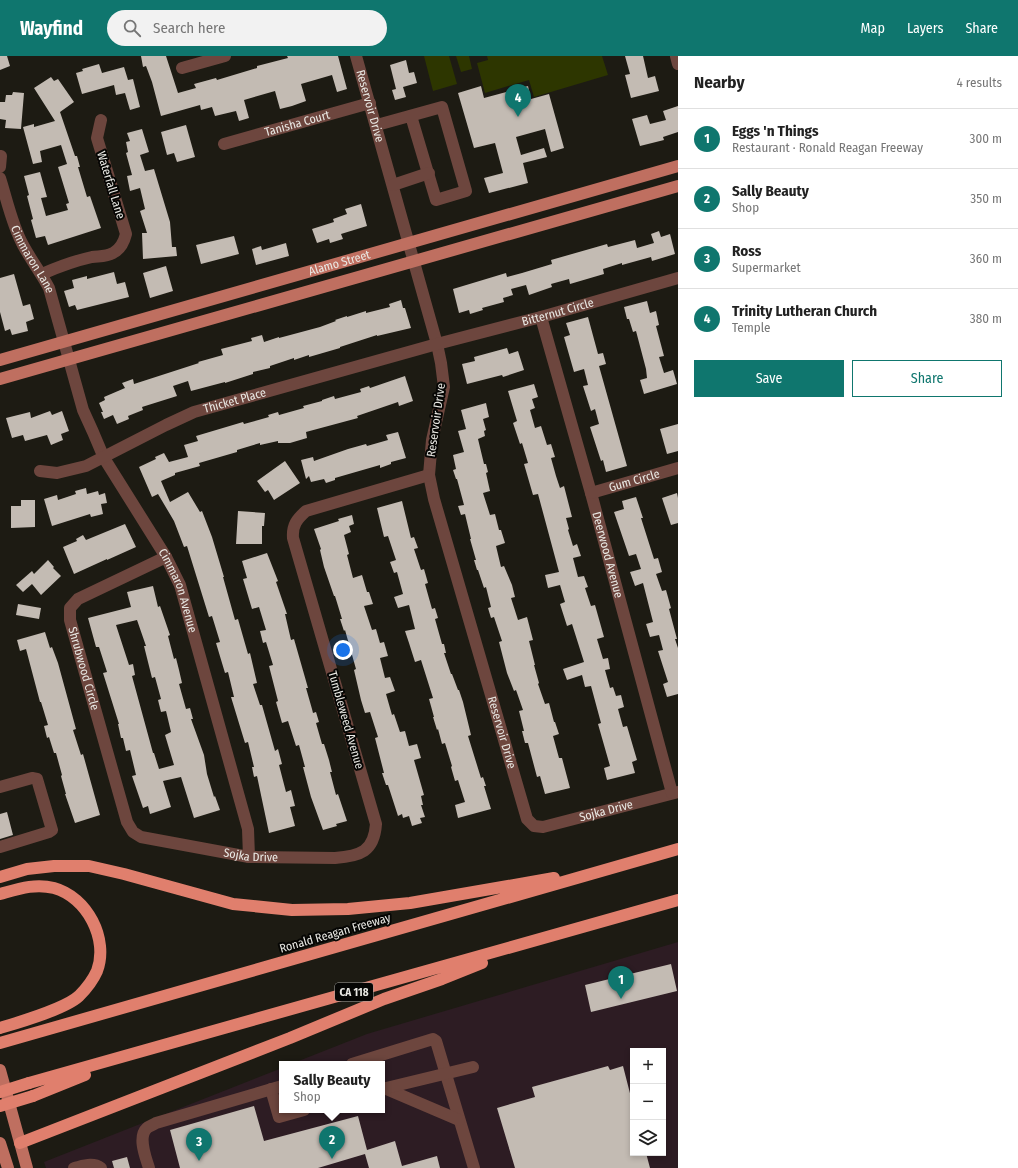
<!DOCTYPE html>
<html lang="en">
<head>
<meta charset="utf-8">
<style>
	:root { --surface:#fff; --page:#f2f2f2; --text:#222; --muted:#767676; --line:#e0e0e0; --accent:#0f766e }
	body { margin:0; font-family:"Fira Sans Condensed",sans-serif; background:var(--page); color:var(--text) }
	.controls { position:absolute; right:12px; bottom:12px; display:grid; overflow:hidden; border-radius:0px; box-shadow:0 2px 6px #0003 }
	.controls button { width:36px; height:36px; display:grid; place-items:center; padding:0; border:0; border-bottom:1px solid var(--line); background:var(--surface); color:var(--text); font:20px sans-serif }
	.you { position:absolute; left:343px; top:594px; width:14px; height:14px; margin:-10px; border:3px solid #fff; border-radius:50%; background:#1a73e8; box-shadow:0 0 0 6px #1a73e833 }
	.badge { display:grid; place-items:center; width:26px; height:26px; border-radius:50%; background:var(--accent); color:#fff; font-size:13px; font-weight:700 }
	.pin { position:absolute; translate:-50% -33px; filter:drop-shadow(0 1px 2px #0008) }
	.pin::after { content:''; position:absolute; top:21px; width:14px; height:12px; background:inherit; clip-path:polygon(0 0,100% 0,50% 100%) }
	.popup { position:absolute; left:279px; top:1005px; width:106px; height:52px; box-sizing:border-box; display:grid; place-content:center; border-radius:0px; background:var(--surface); filter:drop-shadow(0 1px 3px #0005); font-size:13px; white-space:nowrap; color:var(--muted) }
	.popup b { font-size:15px; color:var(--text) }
	.popup::after { content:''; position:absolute; left:50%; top:100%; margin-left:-8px; border:8px solid transparent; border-top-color:var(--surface) }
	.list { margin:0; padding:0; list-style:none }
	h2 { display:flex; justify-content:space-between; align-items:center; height:52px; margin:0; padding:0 16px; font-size:17px }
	h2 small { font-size:13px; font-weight:400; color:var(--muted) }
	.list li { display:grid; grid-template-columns:26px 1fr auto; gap:12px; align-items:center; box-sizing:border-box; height:60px; padding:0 16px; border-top:1px solid var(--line) }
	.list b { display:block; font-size:15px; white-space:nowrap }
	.list p { margin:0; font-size:13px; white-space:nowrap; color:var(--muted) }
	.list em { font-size:13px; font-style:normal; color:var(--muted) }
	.actions { display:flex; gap:8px; padding:12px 16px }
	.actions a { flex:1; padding:9px 0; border:1px solid var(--accent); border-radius:0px; text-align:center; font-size:14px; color:var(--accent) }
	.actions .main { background:var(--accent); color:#fff }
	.icon { flex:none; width:22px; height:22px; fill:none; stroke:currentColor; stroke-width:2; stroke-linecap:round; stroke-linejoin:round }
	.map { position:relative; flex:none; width:678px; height:1112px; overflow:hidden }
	header { display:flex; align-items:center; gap:24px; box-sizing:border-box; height:56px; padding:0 20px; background:var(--accent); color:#fff }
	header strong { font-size:19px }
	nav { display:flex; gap:22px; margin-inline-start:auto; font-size:14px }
	.search { width:280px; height:36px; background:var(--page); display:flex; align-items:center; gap:10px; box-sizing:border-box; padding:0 14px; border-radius:22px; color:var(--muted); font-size:15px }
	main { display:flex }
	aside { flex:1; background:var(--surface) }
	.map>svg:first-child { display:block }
	.commercial { fill:#2d1c23; fill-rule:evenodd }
	.green { fill:#2d3600 }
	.building { fill:#c3bbb3; fill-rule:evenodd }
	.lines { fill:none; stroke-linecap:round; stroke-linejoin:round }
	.minor { stroke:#6d463e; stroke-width:12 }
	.major { stroke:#bf6f60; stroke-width:12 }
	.highway { stroke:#e07f6d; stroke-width:12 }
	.highway-bridge { stroke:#e07f6d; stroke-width:12 }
	.labels { text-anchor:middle; stroke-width:4; stroke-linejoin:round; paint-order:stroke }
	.shield { fill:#060604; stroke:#a6a5a1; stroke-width:1 }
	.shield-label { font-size:11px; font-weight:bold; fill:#eae9e4 }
	.street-label { font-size:12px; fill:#eae9e4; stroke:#060604 }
</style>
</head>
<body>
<header>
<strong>Wayfind</strong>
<div class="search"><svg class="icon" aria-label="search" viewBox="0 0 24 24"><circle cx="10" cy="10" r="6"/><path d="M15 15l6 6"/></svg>Search here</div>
<nav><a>Map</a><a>Layers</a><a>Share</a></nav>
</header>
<main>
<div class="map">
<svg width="678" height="1112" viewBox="0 0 678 1112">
	<rect width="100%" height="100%" fill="#1d1b13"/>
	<path class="commercial" d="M 678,886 L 678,1112 L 46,1112 L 44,1106 L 282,1012 L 282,1054 L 382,1054 L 382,1008 L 291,1008 L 367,978 ZM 633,995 L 663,995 L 663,1097 L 633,1097 Z"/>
	<path class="green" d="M 424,0 L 449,0 L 457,28 L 433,35 Z
		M 456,0 L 469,0 L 472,13 L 461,16 Z
		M 487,0 L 602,0 L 608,19 L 534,41 L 529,24 L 485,37 L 477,7 L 488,4 Z"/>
	<path class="building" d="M 0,0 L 7,0 L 10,10 L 0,14 Z
		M 141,0 L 166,0 L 178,37 L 196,32 L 194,28 L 216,22 L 217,24 L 257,12 L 257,10 L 288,2 L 287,0 L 338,0 L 347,33 L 337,36 L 332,19 L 301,28 L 306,45 L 292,50 L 280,53 L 275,35 L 244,44 L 249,62 L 239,65 L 236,55 L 215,60 L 212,51 L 201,54 L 200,49 L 161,60 L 152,26 L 146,10 L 143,11 Z
		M 625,0 L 643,0 L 648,22 L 655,20 L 659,35 L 631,42 L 625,19 L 630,18 Z
		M 406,4 L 409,17 L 414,16 L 417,27 L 403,31 L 406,41 L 395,44 L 392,34 L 396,33 L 390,9 Z
		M 99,8 L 102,17 L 124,11 L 128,24 L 133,23 L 140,51 L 130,54 L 125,37 L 116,39 L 114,29 L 82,38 L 76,17 L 83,15 L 82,13 Z
		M 51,21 L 54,25 L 58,23 L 74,46 L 60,56 L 75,100 L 77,100 L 80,111 L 78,111 L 87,141 L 90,140 L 101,172 L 48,189 L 45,180 L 36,182 L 31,164 L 33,163 L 27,140 L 29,139 L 24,120 L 40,116 L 47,141 L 41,142 L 46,160 L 68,154 L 66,148 L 69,147 L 58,111 L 67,108 L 61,89 L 40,95 L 42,106 L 33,108 L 23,71 L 34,68 L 34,71 L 55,65 L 34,32 Z
		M 481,30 L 484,42 L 528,30 L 531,43 L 549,38 L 564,92 L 551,96 L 545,73 L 516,81 L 521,99 L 544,92 L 547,101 L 523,107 L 528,127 L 489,137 L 484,122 L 503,117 L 495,87 L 474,92 L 458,37 Z
		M 13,36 L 24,37 L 21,73 L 5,72 L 6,64 L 0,63 L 0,46 L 5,46 L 6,39 L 12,39 Z
		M 678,50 L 678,76 L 663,81 L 664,84 L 640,90 L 632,63 L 647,59 L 650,68 L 666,64 L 663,55 Z
		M 186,69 L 195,101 L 177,106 L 174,97 L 167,99 L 161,76 Z
		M 142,73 L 149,96 L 140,99 L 145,115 L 154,113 L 170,166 L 172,191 L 176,191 L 177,200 L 143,203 L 142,177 L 147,177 L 140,155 L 145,153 L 140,132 L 130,135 L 127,120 L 132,119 L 126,97 L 128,96 L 126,86 L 130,85 L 127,77 Z
		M 361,148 L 367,170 L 341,178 L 343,183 L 330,187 L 329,183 L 317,187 L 312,173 L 334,166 L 333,163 L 347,158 L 345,153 Z
		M 659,175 L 661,181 L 670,178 L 675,198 L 652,205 L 651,201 L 622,209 L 622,207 L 603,213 L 604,218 L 570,228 L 569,223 L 551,228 L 552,231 L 529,239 L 526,229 L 511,233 L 513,239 L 503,242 L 504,246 L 482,252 L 483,254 L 470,258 L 469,254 L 459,257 L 453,233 L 506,217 L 507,221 L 522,217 L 552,208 L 551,204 L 607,188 L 608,191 L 635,184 L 637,192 L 654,187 L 651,178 Z
		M 234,180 L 239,198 L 201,208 L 196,189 Z
		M 286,187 L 289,200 L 256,209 L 252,193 L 261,190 L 262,194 Z
		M 166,210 L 173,235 L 150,242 L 143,217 Z
		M 114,216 L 117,228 L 125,226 L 129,241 L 77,254 L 75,249 L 69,251 L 64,235 L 74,232 L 72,224 L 87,220 L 87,223 Z
		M 14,218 L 23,250 L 30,248 L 34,263 L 26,266 L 28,275 L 12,279 L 10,273 L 5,275 L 0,256 L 0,222 Z
		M 401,244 L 403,252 L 405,252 L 411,272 L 377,280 L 377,279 L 340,291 L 340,292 L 309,301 L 309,299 L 294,304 L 294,302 L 270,310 L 270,312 L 253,316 L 253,318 L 225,327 L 225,326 L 191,335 L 188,325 L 173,330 L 177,340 L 142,351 L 143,354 L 128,360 L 129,363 L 117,368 L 113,359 L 104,363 L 101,356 L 103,356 L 99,347 L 105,344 L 104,341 L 125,332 L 122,327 L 133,323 L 134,328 L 199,307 L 198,306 L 223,299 L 221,293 L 252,285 L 251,282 L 262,279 L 264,286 L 279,281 L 279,282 L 320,271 L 336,265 L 335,264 L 347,260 L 347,261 L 366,255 L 366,257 L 390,251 L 389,248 Z
		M 647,245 L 650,257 L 656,255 L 659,269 L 656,270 L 664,300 L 659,301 L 664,317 L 673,314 L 677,328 L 644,338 L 640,324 L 647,322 L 646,313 L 636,275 L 633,276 L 629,263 L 627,263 L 624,251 Z
		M 588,261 L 598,298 L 603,297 L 606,308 L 599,310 L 627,410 L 606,416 L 603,404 L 601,405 L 590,371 L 599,368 L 595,353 L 591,355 L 583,330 L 588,329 L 584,313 L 574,316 L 564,281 L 570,279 L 566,267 Z
		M 507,292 L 509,298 L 518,295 L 524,314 L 503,321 L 502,319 L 467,328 L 462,308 L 475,305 L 474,301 Z
		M 405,320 L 413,345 L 399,350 L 398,346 L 357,360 L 358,362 L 306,376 L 307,382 L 290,387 L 278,387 L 278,385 L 260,389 L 260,387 L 237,394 L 237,396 L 199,407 L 200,410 L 175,417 L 175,419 L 161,425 L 170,446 L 188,436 L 200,456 L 202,455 L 212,481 L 224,521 L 223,521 L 235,564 L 238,563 L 248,598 L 250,597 L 257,627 L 253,628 L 260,649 L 262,649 L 275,695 L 278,693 L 282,708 L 279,709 L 286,736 L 291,734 L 295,750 L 290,751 L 295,770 L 269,777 L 257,720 L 254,721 L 252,711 L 254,711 L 248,686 L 245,687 L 231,641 L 234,641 L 228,616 L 225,617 L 216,587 L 220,586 L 212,560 L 209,561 L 187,490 L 184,491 L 174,465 L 158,438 L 152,441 L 139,411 L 156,403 L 155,401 L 164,397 L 169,406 L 188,401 L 184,389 L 198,385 L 196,380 L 243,366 L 244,368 L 269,361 L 268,359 L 278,356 L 279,359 L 304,352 L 303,350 L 322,345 L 322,344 L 334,340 L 335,343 L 361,336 L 360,333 L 369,330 L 370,332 Z
		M 534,328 L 538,341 L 532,343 L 535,352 L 530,354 L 535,372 L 541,370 L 547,389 L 551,388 L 555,401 L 551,402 L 556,420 L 560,432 L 564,430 L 572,461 L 566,462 L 569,473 L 568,474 L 573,490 L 577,488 L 581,500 L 573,502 L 578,521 L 584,520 L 588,531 L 585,532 L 591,550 L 595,549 L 604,581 L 597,583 L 603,603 L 608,602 L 610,613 L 605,614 L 610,632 L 613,631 L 616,640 L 621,639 L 624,651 L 618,653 L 623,671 L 627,670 L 637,704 L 632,706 L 635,717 L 607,724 L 604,712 L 610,710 L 598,668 L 601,667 L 591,630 L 585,631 L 582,619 L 567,624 L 563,613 L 584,606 L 572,568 L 567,570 L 560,548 L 565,546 L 560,529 L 548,532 L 545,519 L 559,516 L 538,438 L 533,439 L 524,408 L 528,407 L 522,387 L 520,388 L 513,367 L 517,365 L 508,335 Z
		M 486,347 L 489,361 L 483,363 L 486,374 L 484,375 L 485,380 L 478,383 L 484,408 L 486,408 L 488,416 L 486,417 L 490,435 L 483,437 L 490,459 L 495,458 L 499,474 L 501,474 L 505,487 L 496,490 L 501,511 L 504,510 L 512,529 L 515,541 L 511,542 L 518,564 L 527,561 L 533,584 L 529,585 L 535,609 L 534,609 L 539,627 L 538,628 L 545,648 L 549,647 L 554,666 L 555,666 L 559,678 L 553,680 L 559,702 L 562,702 L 570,732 L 545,738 L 540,720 L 537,721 L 528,687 L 525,687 L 522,675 L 524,675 L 519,655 L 523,654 L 516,634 L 514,635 L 507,617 L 499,586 L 502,585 L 494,561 L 491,562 L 488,552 L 491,551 L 486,531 L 484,532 L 478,514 L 477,514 L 474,504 L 476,504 L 470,483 L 471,483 L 465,458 L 461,459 L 458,450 L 464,449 L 457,423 L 456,423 L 453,414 L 456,413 L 453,399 L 464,396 L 458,375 L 466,373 L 461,354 Z
		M 50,355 L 52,359 L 62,355 L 69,375 L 61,378 L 63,384 L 51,389 L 47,379 L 25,385 L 23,379 L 12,382 L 6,362 L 30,356 L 31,362 Z
		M 678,368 L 678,395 L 667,398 L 660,373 Z
		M 398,376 L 406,402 L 391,406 L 391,408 L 380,412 L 380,409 L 335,422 L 335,424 L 326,427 L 324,423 L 311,426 L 309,420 L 306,423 L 301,404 L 313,401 L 314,405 L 348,393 L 366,388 L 367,390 L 388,384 L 386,379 Z
		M 285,405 L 300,427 L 274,444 L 268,434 L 265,436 L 257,425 Z
		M 86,432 L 87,438 L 98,435 L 99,439 L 105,437 L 107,447 L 101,448 L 103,458 L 91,461 L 90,458 L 52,470 L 44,443 L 57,439 L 58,444 L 76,438 L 75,435 Z
		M 677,437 L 678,442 L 678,467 L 671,469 L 662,442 Z
		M 636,441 L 643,462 L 641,462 L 654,503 L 658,502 L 662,516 L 656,518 L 662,535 L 666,534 L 671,552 L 669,553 L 677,583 L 675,583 L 678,592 L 678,638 L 667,641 L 663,628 L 668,626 L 658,595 L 663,594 L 659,579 L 650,581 L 646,568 L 653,566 L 643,527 L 635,530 L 630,516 L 641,513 L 636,498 L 629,500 L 614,456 L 624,453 L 622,445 Z
		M 21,444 L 35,444 L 35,471 L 11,472 L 11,450 L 21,450 Z
		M 402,445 L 411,482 L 414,481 L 418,492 L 414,493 L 421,514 L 424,513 L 428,527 L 425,528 L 432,553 L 435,552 L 438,562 L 435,563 L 442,588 L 444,588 L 446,597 L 444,597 L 451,618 L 452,618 L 458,634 L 459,634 L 463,646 L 471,679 L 468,680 L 481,722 L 483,721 L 486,730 L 484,730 L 491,753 L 458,762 L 455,749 L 465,746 L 458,724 L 455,725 L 451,711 L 452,710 L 445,687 L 442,688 L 438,673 L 437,674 L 433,661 L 434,661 L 429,643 L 433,642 L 421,604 L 415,606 L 409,587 L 405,575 L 415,573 L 409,549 L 398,552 L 394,541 L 403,538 L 397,516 L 394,517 L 390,506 L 396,504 L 388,480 L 384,481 L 377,452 Z
		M 238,455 L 265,457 L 264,470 L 262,470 L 262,488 L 236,488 Z
		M 352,459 L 354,468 L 349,470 L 351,476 L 344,479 L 349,498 L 347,499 L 353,522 L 362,519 L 367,536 L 369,536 L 373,548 L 364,550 L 372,574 L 376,573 L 380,587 L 384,586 L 388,600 L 380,602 L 385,622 L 390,621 L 395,635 L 386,638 L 392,659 L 394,658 L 400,676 L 405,675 L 409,690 L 417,688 L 421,702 L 414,704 L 424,739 L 421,740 L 423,749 L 421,749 L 425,761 L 420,762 L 422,767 L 412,770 L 409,760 L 403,762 L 402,758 L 398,760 L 388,729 L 386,729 L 382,717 L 384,717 L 375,682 L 378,681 L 370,656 L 365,657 L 361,644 L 354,614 L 356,613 L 345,574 L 344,575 L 340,563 L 342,563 L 335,540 L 334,540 L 324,511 L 320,494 L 321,493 L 314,473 L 339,465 L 338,463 Z
		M 125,468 L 136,491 L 107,504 L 107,503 L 74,518 L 63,491 L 77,485 L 76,483 L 83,479 L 86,484 Z
		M 267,497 L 278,525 L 276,526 L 287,558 L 285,558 L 291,584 L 294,583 L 308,632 L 306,632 L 312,653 L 313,657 L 316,656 L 319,666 L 316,667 L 322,688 L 324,688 L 329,704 L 332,716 L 330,716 L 336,739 L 338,738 L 347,765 L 336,768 L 337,770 L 323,774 L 311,741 L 303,711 L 305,711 L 299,689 L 296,690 L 288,665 L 282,667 L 276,646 L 278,645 L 269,610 L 273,609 L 266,586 L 263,587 L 260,575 L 266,574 L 259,551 L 252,553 L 243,523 L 247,522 L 242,505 Z
		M 48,504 L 54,511 L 53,512 L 61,520 L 41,539 L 32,528 L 23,536 L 16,529 L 32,515 L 34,518 Z
		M 153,530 L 158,551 L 160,550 L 170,579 L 168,580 L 174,603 L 176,602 L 179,614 L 182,627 L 179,628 L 186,653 L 190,652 L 193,663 L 191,663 L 204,699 L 207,718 L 214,741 L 215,740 L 220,754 L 194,762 L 181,721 L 163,725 L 171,751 L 150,758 L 148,750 L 143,752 L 132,720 L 136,719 L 130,694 L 126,695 L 123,682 L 121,682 L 118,668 L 119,668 L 103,617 L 107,616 L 99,591 L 96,591 L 88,562 L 131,551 L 127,536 ZM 137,564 L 146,590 L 144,590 L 152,622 L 155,621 L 161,643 L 158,644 L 161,656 L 166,655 L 171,676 L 165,679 L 174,709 L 159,713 L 154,697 L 153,697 L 132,620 L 135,619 L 133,608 L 129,609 L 116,569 Z
		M 18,548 L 41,552 L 39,563 L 16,559 Z
		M 45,576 L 50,592 L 52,591 L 58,607 L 76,673 L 73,674 L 81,699 L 83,698 L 100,759 L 75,767 L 65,738 L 66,738 L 61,720 L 62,719 L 56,697 L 54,697 L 49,681 L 47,682 L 44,670 L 48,669 L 41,646 L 40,646 L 26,593 L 20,595 L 17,584 Z
		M 7,756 L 13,779 L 0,783 L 0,758 Z
		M 671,908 L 677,935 L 591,956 L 585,929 Z
		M 608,1010 L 610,1014 L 623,1010 L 633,1049 L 633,1097 L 646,1097 L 650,1112 L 515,1112 L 497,1052 L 535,1041 L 532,1031 Z
		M 254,1050 L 264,1085 L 358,1060 L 367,1094 L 395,1085 L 402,1110 L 437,1100 L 440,1112 L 369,1112 L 365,1098 L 318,1112 L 180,1112 L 170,1074 Z
		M 127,1101 L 130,1112 L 114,1112 L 112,1105 Z"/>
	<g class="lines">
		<g class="minor">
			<path id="s1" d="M 356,0 L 437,288 L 441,307 L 444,331 L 432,384 L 429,419 L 434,443 L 527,763 L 534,770 L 543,771 L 678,736"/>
			<path d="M 676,0 L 678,8"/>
			<path d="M 182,12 L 225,0"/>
			<path d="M 377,69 L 442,51 L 466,135 L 436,144 L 411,60"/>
			<path id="s2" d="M 224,88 L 370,47"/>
			<path d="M 0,111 L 1,100"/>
			<path id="s3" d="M 0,122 C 7,144 12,169 23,189 C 31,204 41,217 49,232 L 83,354 L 93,376 L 104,402 L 166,501 L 180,529 L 248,773 L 249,801"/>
			<path d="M 393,129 L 429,117"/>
			<path d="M 42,218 C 58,211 74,205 92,201 C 99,200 106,201 113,197 C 121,193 124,186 126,178 L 97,82 L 101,64"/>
			<path id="s4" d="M 541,261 L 591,437 L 672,737"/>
			<path id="s5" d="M 40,415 L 57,417 L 86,410 L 166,369 L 194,356 L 437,288 L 541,261 L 678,222"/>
			<path id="s6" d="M 591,437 L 678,412"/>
			<path id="s7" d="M 166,501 L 78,543 L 70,552 L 70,564 L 127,766 L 133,776 L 141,781 L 249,801 L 335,802 C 360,800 374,796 376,768 L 293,482 C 292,469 297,463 306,455 L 429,419"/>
			<path d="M 0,731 L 32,722 L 37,723 L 52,774 L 49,776 L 0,791"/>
			<path d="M 352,1008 L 433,983 L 436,985 L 474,1112"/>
			<path d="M 384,1032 L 459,1064"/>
			<path d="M 271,1033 L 279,1061 L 304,1054"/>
			<path d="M 382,1033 L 473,1011"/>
			<path d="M 74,1112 C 83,1110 93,1106 101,1112"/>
			<path d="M 149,1112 C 146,1102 137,1081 147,1072 C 149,1070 153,1069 156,1067 L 282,1030"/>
		</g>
		<g class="major">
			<path id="s8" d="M 0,304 L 678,110"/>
			<path d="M 0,323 L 678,130"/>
			<path d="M 0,1014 L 27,1112"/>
			<path d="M 0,1087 L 8,1112"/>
		</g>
		<path class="highway" d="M 0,821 L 27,813 L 54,810 L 89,810 L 124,818 L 233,848 L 292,854 L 348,853 L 410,847 L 554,822
			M 0,838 C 18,833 35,827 54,832 C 87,841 109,883 97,915 C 93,924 86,933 79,940 C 65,953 20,966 0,972
			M 0,987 L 678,793
			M 29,1027 L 678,844
			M 33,1040 L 85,1019
			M 20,1087 L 290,982 L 384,943 L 442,923 L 482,907"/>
		<path class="highway-bridge" d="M 0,1036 L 29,1027
			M 0,1050 L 33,1040"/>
	</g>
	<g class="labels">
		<rect class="shield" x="335" y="927" width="38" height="18" rx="3"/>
		<g class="shield-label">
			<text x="354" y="940">CA 118</text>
		</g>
		<g class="street-label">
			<text dy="4" stroke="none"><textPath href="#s1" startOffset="52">Reservoir Drive</textPath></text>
			<text dy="4" stroke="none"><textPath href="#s2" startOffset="76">Tanisha Court</textPath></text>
			<text transform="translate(111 129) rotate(73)" y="4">Waterfall Lane</text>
			<text dy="4" stroke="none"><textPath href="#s3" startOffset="88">Cimmaron Lane</textPath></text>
			<text dy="4" stroke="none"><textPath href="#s8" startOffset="353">Alamo Street</textPath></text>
			<text dy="4" stroke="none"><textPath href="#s5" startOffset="545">Bitternut Circle</textPath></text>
			<text dy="4" stroke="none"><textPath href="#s5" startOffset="210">Thicket Place</textPath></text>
			<text transform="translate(436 364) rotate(-82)" y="4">Reservoir Drive</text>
			<text dy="4" stroke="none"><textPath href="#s6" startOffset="45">Gum Circle</textPath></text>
			<text dy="4" stroke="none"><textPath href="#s4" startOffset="247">Deerwood Avenue</textPath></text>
			<text dy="4" stroke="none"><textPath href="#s3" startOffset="453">Cimmaron Avenue</textPath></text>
			<text dy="4" stroke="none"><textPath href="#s7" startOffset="172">Shrubwood Circle</textPath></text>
			<text transform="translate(346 664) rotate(74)" y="4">Tumbleweed Avenue</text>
			<text dy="4" stroke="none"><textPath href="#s1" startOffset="700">Reservoir Drive</textPath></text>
			<text dy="4" stroke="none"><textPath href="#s1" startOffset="874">Sojka Drive</textPath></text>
			<text dy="4" stroke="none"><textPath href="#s7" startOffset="464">Sojka Drive</textPath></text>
			<text transform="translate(335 877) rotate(-16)" y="4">Ronald Reagan Freeway</text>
		</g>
	</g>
</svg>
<div class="controls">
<button>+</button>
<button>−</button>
<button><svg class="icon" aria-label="layers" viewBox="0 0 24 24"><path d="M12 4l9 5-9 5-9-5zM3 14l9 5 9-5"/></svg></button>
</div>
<div class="you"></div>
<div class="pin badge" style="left:621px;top:943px">1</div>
<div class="pin badge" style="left:332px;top:1103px">2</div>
<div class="popup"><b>Sally Beauty</b>Shop</div>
<div class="pin badge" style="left:199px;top:1105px">3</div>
<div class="pin badge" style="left:518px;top:61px">4</div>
</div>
<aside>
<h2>Nearby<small>4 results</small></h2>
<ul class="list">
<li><span class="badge">1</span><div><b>Eggs 'n Things</b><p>Restaurant · Ronald Reagan Freeway</p></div><em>300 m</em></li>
<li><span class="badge">2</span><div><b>Sally Beauty</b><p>Shop</p></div><em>350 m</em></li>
<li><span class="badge">3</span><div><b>Ross</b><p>Supermarket</p></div><em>360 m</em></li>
<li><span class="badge">4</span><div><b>Trinity Lutheran Church</b><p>Temple</p></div><em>380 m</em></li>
</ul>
<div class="actions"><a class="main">Save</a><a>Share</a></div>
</aside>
</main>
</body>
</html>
